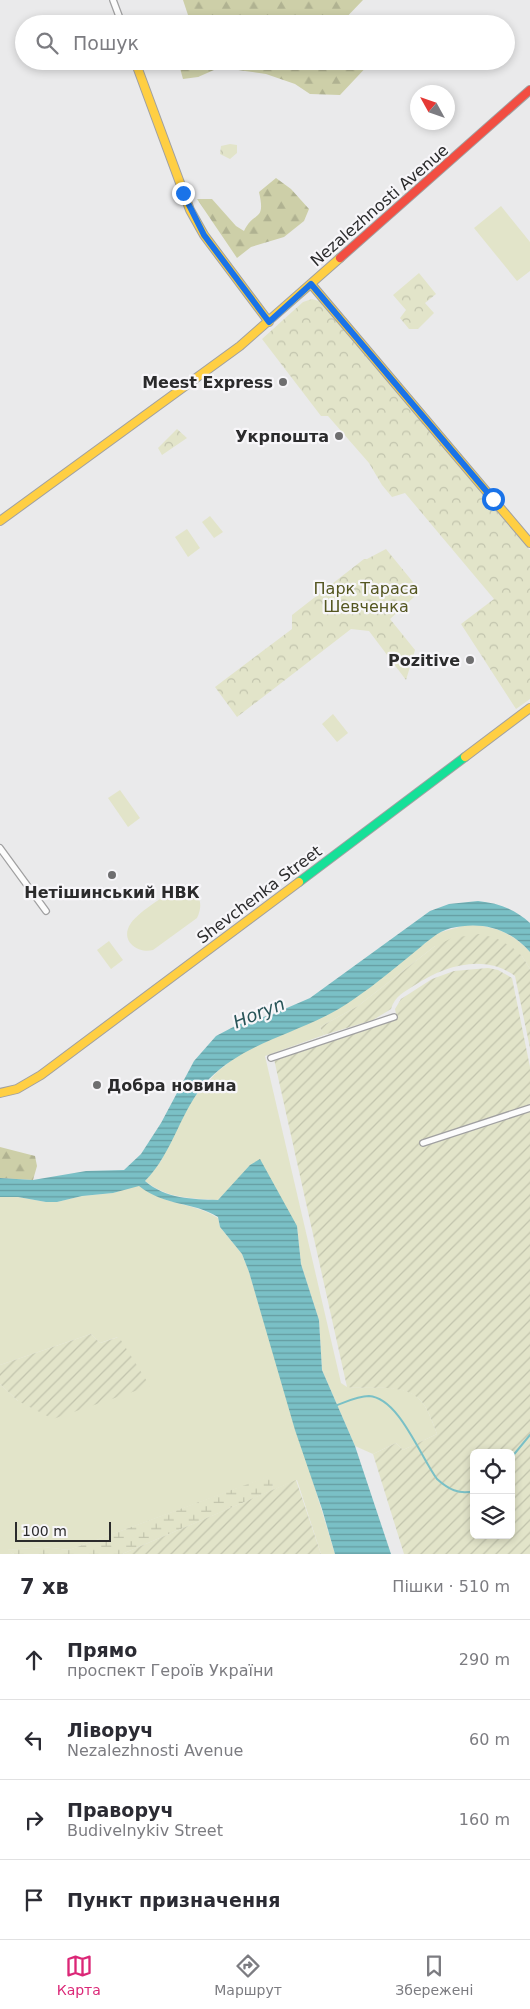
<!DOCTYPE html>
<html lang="uk">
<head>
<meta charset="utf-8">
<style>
	:root { --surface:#fff; --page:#f7f7f7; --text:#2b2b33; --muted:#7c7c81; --line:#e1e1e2; --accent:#db2777 }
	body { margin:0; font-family:"DejaVu Sans",sans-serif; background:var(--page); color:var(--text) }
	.controls { position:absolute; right:15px; bottom:15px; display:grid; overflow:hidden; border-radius:8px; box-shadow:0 2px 8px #0003 }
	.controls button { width:45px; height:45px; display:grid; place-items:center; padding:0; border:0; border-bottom:1px solid var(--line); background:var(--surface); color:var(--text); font:25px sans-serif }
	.compass { position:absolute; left:410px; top:85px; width:45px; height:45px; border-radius:50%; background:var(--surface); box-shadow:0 2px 8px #0003; rotate:310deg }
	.scale { position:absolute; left:15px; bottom:12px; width:96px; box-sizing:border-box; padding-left:5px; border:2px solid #2b2b2c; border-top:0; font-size:14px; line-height:18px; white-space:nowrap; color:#2b2b2c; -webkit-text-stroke:4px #f7f6f9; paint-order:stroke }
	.stop { position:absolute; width:15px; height:15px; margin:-11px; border:4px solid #1a73e8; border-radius:50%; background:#fff }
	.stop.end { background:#1a73e8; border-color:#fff; box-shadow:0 1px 5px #0008 }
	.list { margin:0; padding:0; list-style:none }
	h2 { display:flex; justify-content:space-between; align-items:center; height:65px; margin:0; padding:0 20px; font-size:21px }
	h2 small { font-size:16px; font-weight:400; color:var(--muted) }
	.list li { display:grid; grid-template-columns:32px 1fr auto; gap:15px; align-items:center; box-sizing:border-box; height:80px; padding:0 20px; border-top:1px solid var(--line) }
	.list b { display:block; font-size:19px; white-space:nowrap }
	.list p { margin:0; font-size:16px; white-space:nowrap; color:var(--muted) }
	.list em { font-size:16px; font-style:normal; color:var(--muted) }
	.icon { flex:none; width:28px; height:28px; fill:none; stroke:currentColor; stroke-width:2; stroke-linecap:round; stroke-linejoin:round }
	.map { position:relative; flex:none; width:530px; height:1554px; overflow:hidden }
	.search { position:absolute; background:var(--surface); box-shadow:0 2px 8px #0003; left:15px; right:15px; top:15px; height:55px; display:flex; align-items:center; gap:12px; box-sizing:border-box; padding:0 18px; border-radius:28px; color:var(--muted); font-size:19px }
	.sheet { height:385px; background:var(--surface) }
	nav { display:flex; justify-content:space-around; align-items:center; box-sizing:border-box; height:70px; border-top:1px solid var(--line); background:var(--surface); font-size:14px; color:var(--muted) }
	nav a { display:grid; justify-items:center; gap:2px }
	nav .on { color:var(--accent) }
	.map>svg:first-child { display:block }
	.grass { fill:#e2e4c9 }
	.forest { fill:url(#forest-firs) }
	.wetland { fill:url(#wetland-marsh) }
	.park { fill:url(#park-crowns) }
	.garden { fill:url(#garden-furrows); fill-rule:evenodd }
	.water { fill:url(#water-rules) }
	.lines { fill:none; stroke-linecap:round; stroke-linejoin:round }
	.stream { stroke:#7ac0c6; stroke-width:2 }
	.street-casing { stroke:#a0a0a1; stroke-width:8 }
	.fast-casing { stroke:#a0a0a1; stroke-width:10 }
	.slow-casing { stroke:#a0a0a1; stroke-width:10 }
	.jam-casing { stroke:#a0a0a1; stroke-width:10 }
	.street { stroke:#fcfcfc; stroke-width:5.5 }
	.fast { stroke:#16e098; stroke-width:8 }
	.slow { stroke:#ffcf43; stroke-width:8 }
	.jam { stroke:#f24e42; stroke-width:8 }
	.route { stroke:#1a73e8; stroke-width:6 }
	.poi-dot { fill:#6e6e6f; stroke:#f7f6f9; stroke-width:2 }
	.labels { text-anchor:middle; stroke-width:4.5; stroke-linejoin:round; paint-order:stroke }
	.street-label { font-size:16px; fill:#2b2b2c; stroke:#f7f6f9 }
	.poi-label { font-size:16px; font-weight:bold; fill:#2b2b2c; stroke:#f7f6f9; text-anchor:end }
	.park-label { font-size:16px; fill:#545621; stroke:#f7f6f9 }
	.water-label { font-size:18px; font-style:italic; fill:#285458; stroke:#f7f6f9 }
</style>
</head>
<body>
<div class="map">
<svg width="530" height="1554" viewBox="0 0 530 1554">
	<defs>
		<pattern id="forest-firs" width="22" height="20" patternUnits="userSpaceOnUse" patternTransform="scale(1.25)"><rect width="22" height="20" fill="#cdcfa8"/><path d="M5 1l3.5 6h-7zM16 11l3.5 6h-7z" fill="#b0b291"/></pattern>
		<pattern id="wetland-marsh" width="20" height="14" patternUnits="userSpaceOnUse" patternTransform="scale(1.25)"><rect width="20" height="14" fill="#e2e4c9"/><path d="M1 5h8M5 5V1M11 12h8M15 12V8" fill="none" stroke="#c2c4ad"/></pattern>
		<pattern id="park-crowns" width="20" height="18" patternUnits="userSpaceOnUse" patternTransform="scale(1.25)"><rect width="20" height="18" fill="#e2e4c9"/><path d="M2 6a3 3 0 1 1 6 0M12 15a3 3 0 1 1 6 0" fill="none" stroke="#c2c4ad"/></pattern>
		<pattern id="garden-furrows" width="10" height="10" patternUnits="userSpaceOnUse" patternTransform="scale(1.25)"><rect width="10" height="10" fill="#e2e4c9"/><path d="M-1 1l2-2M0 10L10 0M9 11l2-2" fill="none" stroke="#c2c4ad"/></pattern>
		<pattern id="water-rules" width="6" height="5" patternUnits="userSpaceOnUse" patternTransform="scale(1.25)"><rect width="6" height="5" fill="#7ac0c6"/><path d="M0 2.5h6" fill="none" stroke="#649ca1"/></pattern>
	</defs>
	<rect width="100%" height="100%" fill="#eaeaeb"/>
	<path class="grass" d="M 501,206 L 530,242 L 530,271 L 517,281 L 474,228 Z
		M 210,516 L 223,532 L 214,538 L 202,522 Z
		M 187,529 L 200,548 L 188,557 L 175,537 Z
		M 333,714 L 348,733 L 337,742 L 322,724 Z
		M 120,790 L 140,818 L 128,827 L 108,798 Z
		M 183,888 C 200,890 204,904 197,918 L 153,950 C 137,954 119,940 131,923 C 139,912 169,891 183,888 Z
		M 466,925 C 492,925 512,932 530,952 L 530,969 L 522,956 L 435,946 L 358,1006 L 320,1027 L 324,1035 L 265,1056 L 341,1383 L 347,1387 C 369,1390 406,1381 422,1402 C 429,1411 433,1424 437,1434 L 403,1450 L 396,1443 L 373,1454 L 355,1446 L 322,1370 L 319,1320 L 301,1264 L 297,1226 L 234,1184 L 218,1200 C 189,1198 169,1199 145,1181 L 161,1161 L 185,1111 L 197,1094 L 217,1072 L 239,1054 L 254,1047 L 338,1009 L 438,933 Z
		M 109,941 L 123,960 L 111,969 L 97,950 Z
		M 139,1185 C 164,1206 193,1202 218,1218 L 220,1227 L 242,1254 L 249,1272 L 335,1554 L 321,1554 L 297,1480 L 273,1490 L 271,1476 L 69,1550 L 43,1547 L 8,1550 L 14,1554 L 0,1554 L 0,1384 L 18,1401 L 118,1337 L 100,1343 L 91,1334 L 0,1365 L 0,1197 L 18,1197 L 46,1202 L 57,1202 L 82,1196 L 113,1193 Z"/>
	<path class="forest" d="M 183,0 L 363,0 L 340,24 L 191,24 Z
		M 178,61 L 372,61 L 340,95 L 310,94 L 295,84 L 266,74 L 231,69 L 214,70 L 198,77 L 183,79 Z
		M 276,178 L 291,189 L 309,209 L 304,221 L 284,237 L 251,247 L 237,258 L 197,199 L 212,199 L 236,226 L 244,231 C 254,210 266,223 259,192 Z
		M 0,1147 L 35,1156 L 37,1166 L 33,1180 L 0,1178 Z"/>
	<path class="wetland" d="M 272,1475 L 273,1490 L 122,1554 L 14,1554 L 7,1550 L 43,1547 L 69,1550 Z"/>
	<path class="park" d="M 230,144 L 237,145 L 237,153 L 230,159 L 220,154 L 221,146 Z
		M 419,273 L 436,294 L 425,303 L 434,313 L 418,329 L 409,329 L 400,318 L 406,310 L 393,295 Z
		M 312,299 L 322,302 L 530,550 L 530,699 L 516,709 L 461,624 L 494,599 L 405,493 L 392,497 L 382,485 L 369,463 L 328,416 L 321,416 L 262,339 L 303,302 Z
		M 177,429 L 187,438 L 162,455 L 158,448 Z
		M 386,549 L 417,587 L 414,597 L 390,619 L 415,650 L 406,680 L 369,631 L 351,629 L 237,717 L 215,687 L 292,629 L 292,615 L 364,559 L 367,559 Z"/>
	<path class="garden" d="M 479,934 L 496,938 L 512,947 L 522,956 L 530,969 L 530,1048 L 515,976 C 484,953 444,966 415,985 C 404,992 395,996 391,1009 L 373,1020 L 324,1035 L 320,1027 L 358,1006 L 435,946 L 452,938 Z
		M 488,968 L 498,970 L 512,978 L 530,1067 L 530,1554 L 404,1554 L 373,1454 L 396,1443 L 403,1450 L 437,1434 C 433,1424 429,1411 422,1402 C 406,1382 369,1390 347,1387 L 274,1059 L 397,1019 L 395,1009 L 401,999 L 432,979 L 454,971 ZM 474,1453 L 511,1453 L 511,1535 L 474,1535 Z
		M 91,1334 L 100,1343 L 119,1337 L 150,1386 L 53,1419 L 18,1401 L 0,1384 L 0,1365 Z
		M 296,1480 L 321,1554 L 122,1554 Z"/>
	<path class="water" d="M 478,901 C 498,903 515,909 530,923 L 530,952 C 509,928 482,921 451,928 C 437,932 428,941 417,950 C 396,967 376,984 354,999 C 309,1032 250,1038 209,1079 C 180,1109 174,1152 145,1181 C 166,1199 192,1199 218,1200 L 250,1165 L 260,1159 L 297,1226 L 301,1264 L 319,1320 L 322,1370 L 355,1446 L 391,1554 L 335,1554 L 322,1509 L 295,1430 L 249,1272 L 242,1254 L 220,1227 L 218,1217 C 192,1201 166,1207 139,1186 L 113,1193 L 82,1196 L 57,1202 L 46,1202 L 18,1197 L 0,1197 L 0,1178 L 33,1180 L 86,1171 L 124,1170 L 141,1154 L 161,1123 L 194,1061 L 216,1036 L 237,1025 L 273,1014 L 310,998 L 430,911 L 449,904 Z"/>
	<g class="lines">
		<path class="stream" d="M 335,1406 C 346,1402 357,1396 369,1396 C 399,1398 420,1456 437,1479 C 448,1489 459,1495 474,1491
			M 511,1458 L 530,1435"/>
		<defs>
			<path id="street" d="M 113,0 L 122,24
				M 0,848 L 46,911
				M 271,1058 L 394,1017
				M 423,1143 L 530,1108"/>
			<path id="fast" d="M 299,882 L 465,757"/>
			<path id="slow" d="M 135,61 L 190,210 L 204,235 L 269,322
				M 311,284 L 530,543
				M 0,521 L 240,346 L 340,258
				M 465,757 L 530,708
				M 0,1093 L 17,1089 L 41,1075 L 299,882"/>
			<path id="jam" d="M 340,258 L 530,90"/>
		</defs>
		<use href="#street" class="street-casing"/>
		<use href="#fast" class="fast-casing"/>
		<use href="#slow" class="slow-casing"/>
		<use href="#jam" class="jam-casing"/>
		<use href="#street" class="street"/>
		<use href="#fast" class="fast"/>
		<use href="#slow" class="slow"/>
		<use href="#jam" class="jam"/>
	</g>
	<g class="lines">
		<path class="route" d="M 183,193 L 204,235 L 269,322 L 311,284 L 493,499"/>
	</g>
	<g class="poi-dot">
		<circle cx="283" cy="382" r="5"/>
		<circle cx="339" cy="436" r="5"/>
		<circle cx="470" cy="660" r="5"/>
		<circle cx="112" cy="875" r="5"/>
		<circle cx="97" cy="1085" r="5"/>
	</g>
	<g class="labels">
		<g class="street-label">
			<text transform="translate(379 205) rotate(-41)" y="6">Nezalezhnosti Avenue</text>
			<text transform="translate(259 894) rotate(-37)" y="6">Shevchenka Street</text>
		</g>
		<g class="poi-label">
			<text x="273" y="388">Meest Express</text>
			<text x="329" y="442">Укрпошта</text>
			<text x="460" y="666">Pozitive</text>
			<text x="112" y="898" text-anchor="middle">Нетішинський НВК</text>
			<text x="107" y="1091" text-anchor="start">Добра новина</text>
		</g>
		<g class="park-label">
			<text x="366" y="594">Парк Тараса<tspan x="366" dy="18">Шевченка</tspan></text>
		</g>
		<g class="water-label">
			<text transform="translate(259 1013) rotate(-22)" y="6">Horyn</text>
		</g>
	</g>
</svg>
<div class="controls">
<button><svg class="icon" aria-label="locate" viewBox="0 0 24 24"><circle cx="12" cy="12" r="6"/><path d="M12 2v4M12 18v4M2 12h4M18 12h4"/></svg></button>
<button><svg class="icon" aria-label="layers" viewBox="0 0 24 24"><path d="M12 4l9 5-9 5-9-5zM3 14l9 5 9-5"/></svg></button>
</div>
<svg class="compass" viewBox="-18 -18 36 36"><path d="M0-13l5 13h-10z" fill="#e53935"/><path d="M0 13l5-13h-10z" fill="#7c7c81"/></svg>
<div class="scale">100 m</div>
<div class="stop" style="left:493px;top:499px"></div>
<div class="stop end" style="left:183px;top:193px"></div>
<div class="search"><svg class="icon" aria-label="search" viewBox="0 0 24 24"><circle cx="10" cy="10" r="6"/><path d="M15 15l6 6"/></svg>Пошук</div>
</div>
<section class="sheet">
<h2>7 хв<small>Пішки · 510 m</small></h2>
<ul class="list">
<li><svg class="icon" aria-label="ahead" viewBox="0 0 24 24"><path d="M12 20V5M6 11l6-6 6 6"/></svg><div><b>Прямо</b><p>проспект Героїв України</p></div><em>290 m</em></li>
<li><svg class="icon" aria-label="left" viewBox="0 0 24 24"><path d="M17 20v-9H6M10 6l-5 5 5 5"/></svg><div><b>Ліворуч</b><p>Nezalezhnosti Avenue</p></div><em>60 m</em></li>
<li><svg class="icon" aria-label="right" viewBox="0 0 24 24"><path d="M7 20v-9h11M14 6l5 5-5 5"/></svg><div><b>Праворуч</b><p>Budivelnykiv Street</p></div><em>160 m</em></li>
<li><svg class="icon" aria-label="arrive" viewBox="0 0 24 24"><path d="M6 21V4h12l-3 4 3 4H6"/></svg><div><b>Пункт призначення</b></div></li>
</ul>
</section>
<nav>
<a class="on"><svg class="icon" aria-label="map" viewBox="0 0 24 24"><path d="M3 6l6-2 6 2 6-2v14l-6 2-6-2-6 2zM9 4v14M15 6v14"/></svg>Карта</a>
<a><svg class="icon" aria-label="directions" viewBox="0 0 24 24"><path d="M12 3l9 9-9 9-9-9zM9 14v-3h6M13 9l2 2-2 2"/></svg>Маршрут</a>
<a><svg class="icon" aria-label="saved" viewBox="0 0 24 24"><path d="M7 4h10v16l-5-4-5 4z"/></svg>Збережені</a>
</nav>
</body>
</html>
